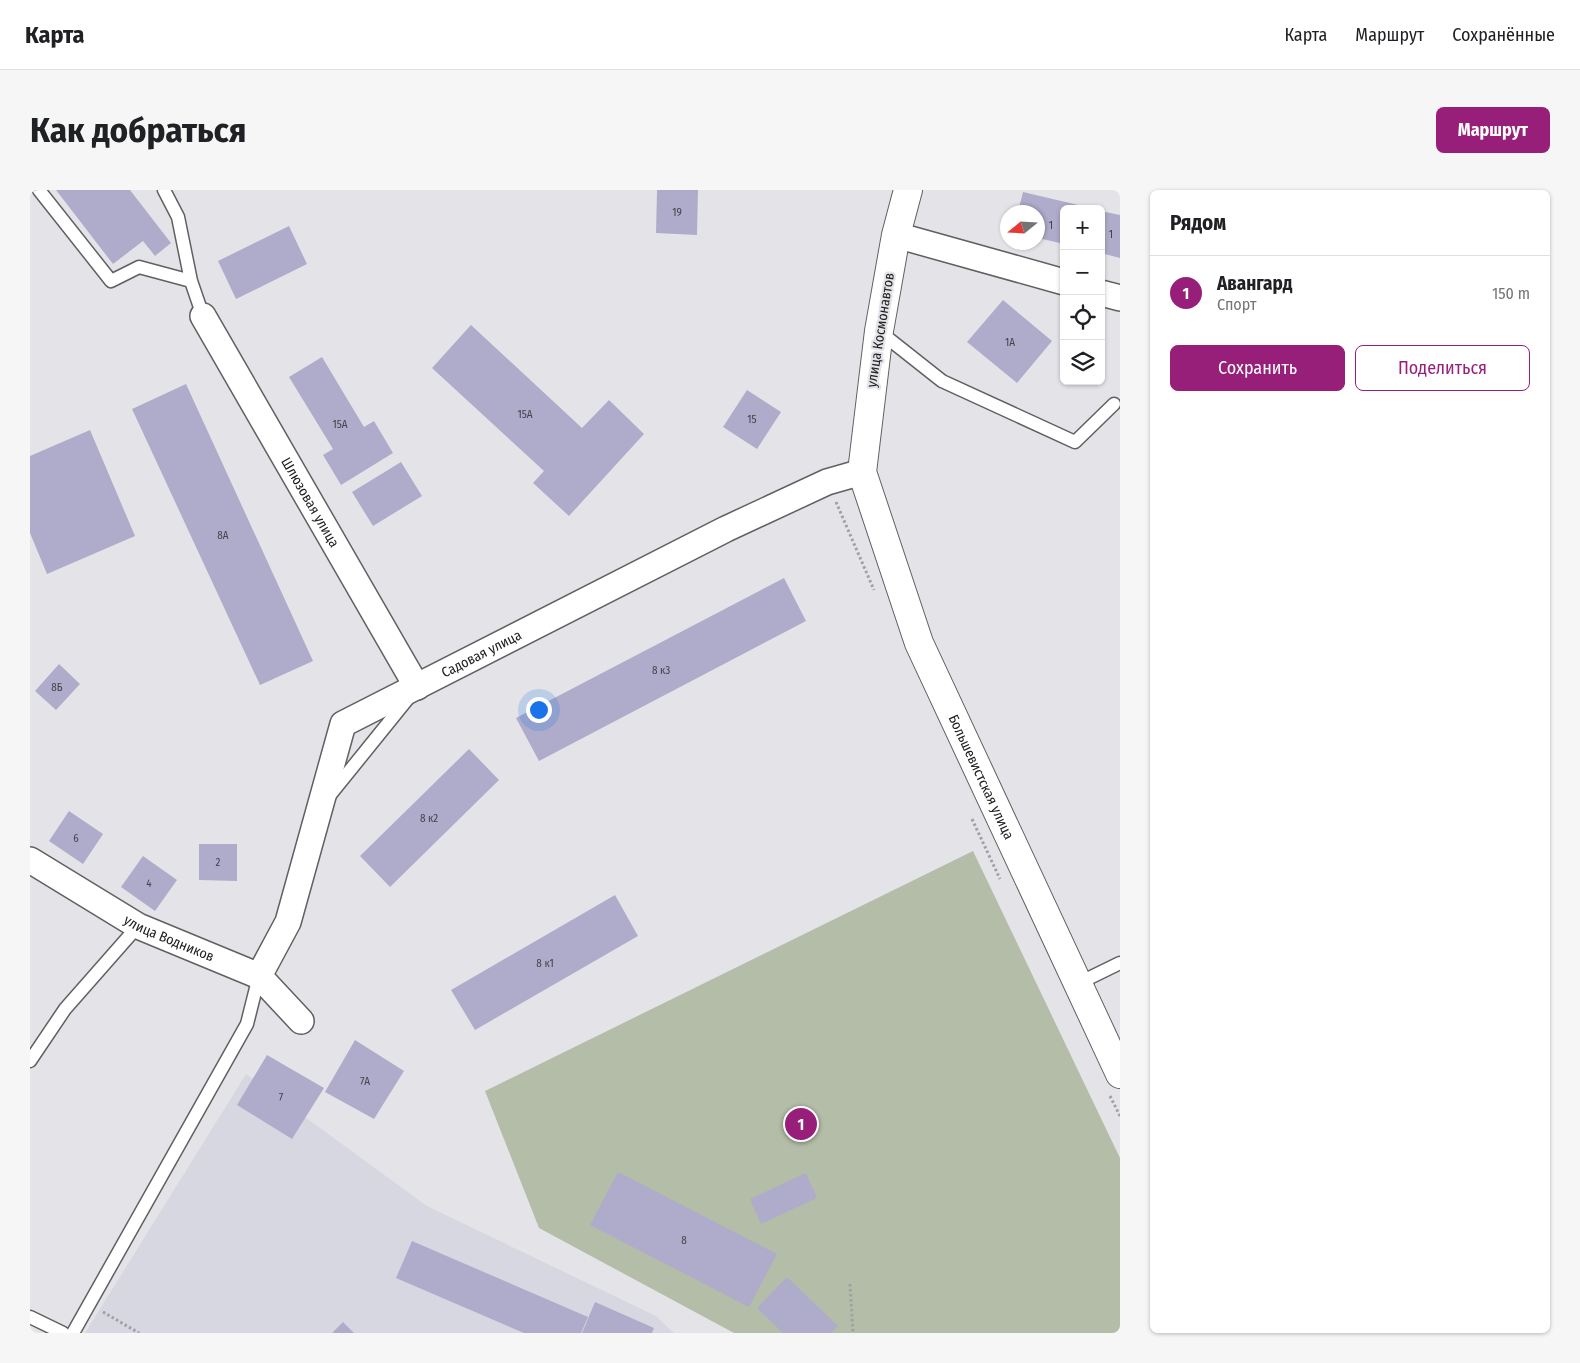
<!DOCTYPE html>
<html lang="ru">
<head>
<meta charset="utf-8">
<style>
	:root { --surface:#fff; --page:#f6f6f6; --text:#202124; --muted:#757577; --line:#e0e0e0; --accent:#971f7a }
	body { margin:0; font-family:"Fira Sans Condensed",sans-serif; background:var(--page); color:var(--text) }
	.controls { position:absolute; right:15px; top:15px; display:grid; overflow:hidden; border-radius:8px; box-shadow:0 1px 4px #0004 }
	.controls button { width:45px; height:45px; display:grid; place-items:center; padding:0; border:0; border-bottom:1px solid var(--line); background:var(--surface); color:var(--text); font:25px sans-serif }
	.compass { position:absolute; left:970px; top:15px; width:45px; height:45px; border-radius:50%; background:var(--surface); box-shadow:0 1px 4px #0004; rotate:252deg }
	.you { position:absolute; left:508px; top:519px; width:18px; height:18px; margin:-12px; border:4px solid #fff; border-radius:50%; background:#1a73e8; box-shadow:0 0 0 8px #1a73e833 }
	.badge { display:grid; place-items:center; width:32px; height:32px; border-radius:50%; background:var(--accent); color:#fff; font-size:16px; font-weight:700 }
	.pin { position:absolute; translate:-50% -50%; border:2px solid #fff; box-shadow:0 1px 5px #0006 }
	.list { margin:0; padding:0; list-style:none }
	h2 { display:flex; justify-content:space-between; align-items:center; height:65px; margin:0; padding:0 20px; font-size:21px }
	h2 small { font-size:16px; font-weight:400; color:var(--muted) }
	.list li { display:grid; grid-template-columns:32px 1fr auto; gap:15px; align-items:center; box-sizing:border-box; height:75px; padding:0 20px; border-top:1px solid var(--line) }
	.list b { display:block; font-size:19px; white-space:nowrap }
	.list p { margin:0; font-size:16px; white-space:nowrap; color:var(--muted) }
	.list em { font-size:16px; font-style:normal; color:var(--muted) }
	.actions { display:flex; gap:10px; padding:15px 20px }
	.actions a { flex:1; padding:11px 0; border:1px solid var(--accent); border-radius:8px; text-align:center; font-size:18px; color:var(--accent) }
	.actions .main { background:var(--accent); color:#fff }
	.icon { flex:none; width:28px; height:28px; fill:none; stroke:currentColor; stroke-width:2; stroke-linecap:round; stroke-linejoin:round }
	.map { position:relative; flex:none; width:1090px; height:1143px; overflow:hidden; border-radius:8px }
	header { display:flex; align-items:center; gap:30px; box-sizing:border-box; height:70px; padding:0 25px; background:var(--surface); border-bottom:1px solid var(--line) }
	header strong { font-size:24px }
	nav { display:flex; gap:28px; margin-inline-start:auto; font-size:18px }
	.intro { display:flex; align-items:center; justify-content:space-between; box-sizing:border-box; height:120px; padding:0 30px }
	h1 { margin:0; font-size:35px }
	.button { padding:12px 22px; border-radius:8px; background:var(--accent); color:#fff; font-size:18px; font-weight:700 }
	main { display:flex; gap:30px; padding:0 30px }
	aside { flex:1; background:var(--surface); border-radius:8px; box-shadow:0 1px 4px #0004 }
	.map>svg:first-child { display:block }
	.built { fill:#d7d7e1 }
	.green { fill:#b4bda7 }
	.building { fill:#aeacca }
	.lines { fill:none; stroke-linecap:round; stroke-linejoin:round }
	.lane-casing { stroke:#606063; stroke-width:15 }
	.street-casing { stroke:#606063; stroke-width:28 }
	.secondary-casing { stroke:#606063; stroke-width:30 }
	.path { stroke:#a1a1a4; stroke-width:3; stroke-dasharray:2.5 2.5; stroke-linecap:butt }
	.lane { stroke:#fff; stroke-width:12 }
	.street { stroke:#fff; stroke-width:25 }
	.secondary { stroke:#fff; stroke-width:28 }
	.labels { text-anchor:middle; stroke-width:4.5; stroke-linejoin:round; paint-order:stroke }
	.number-label { font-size:11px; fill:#44434c }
	.street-label { font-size:14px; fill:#212022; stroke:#e4e4e8 }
</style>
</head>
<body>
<header>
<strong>Карта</strong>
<nav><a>Карта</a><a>Маршрут</a><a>Сохранённые</a></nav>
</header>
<div class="intro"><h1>Как добраться</h1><a class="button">Маршрут</a></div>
<main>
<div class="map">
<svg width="1090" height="1143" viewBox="0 0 1090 1143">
	<rect width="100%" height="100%" fill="#e4e4e8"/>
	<path class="built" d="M 216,884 L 397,1016 L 626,1126 L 644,1143 L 55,1143 Z"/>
	<path class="green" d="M 943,661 L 1090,968 L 1090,1143 L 704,1143 L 509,1038 L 455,901 Z"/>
	<path class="building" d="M 26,0 L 100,0 L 141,53 L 125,66 L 113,51 L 83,74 Z
		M 627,0 L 668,0 L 667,45 L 626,43 Z
		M 993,2 L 1061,18 L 1061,19 L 1034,19 L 1034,54 L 1008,48 L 1008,22 L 988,22 Z
		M 1071,21 L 1090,25 L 1090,68 L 1071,63 Z
		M 259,36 L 277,74 L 206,109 L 188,71 Z
		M 973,110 L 1022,151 L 987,193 L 937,152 Z
		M 441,135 L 552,238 L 579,210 L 614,244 L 539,326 L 503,293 L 514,281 L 402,178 Z
		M 292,167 L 334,237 L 344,231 L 363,263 L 311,295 L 293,265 L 303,259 L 259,187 Z
		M 156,194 L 283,471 L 230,495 L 102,219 Z
		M 717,200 L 751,222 L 727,259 L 693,237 Z
		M 60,240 L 105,346 L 17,384 L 0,343 L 0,266 Z
		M 371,272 L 392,306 L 343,336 L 322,302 Z
		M 754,388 L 776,431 L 509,571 L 486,528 Z
		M 29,474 L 50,494 L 26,520 L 5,501 Z
		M 439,559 L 469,590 L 360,697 L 330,666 Z
		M 39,621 L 73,644 L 53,674 L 19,651 Z
		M 169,654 L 207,654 L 207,691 L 169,690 Z
		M 113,666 L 147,690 L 125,721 L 91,697 Z
		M 585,705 L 608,746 L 445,840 L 421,800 Z
		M 325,850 L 374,881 L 344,929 L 295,902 Z
		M 237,865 L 294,898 L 262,949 L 207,915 Z
		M 588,982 L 747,1064 L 719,1117 L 560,1035 Z
		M 776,983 L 787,1008 L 731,1034 L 720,1009 Z
		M 382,1051 L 558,1127 L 551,1143 L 494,1143 L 366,1088 Z
		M 757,1087 L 808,1136 L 801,1143 L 753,1143 L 727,1118 Z
		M 565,1112 L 624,1138 L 622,1143 L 552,1143 Z
		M 313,1132 L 324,1143 L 302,1143 Z"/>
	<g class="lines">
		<defs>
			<path id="lane" d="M 9,0 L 81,91 L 109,77 L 161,91
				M 134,0 L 148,27 L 161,91 L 173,126
				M 850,142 L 912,191 L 1045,252 L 1084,214
				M 300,605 L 380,506
				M 1047,794 L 1090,773
				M 0,871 L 35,819 L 108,736
				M 0,1127 L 33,1143
				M 43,1143 L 217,834 L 229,786"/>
			<g id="street">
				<path d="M 866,45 L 1034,92"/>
				<path d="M 1071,103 L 1090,108"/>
				<path id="s1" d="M 173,126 L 387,497"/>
				<path id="s2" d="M 0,670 L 108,736 L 229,786 L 271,831"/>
				<path id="s3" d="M 229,786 L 258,732 L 313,534 L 696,339 L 797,292 L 832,282"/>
			</g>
			<g id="secondary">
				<path id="s4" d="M 878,0 L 866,45 L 849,141 L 832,282 L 889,453 L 1090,884"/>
			</g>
		</defs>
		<use href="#lane" class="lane-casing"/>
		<use href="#street" class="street-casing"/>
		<use href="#secondary" class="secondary-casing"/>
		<path class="path" d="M 806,312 L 844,400
			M 942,629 L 970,689
			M 1080,906 L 1090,926
			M 820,1094 L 823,1143
			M 73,1122 L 109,1143"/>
		<use href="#lane" class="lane"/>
		<use href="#street" class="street"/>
		<use href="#secondary" class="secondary"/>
	</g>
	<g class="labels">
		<g class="number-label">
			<text x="647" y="26">19</text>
			<text x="1021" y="39">1</text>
			<text x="1081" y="48">1</text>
			<text x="980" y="156">1А</text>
			<text x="495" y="228">15А</text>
			<text x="722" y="233">15</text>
			<text x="310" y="238">15А</text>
			<text x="193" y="349">8А</text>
			<text x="631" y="484">8 к3</text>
			<text x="27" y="501">8Б</text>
			<text x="399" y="632">8 к2</text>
			<text x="46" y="652">6</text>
			<text x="188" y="676">2</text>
			<text x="119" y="697">4</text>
			<text x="515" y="777">8 к1</text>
			<text x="335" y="895">7А</text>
			<text x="251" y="911">7</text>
			<text x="654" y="1054">8</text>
		</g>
		<g class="street-label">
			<text transform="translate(850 140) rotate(-81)" y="5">улица Космонавтов</text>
			<text dy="5" stroke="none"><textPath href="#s1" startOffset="215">Шлюзовая улица</textPath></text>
			<text dy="5" stroke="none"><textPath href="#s3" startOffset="422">Садовая улица</textPath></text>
			<text dy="5" stroke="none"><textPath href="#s4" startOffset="614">Большевистская улица</textPath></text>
			<text dy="5" stroke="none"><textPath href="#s2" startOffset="160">улица Водников</textPath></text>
		</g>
	</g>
</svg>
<div class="controls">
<button>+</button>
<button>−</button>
<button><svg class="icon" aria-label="locate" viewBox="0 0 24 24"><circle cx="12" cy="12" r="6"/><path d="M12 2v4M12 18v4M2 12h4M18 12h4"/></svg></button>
<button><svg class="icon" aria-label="layers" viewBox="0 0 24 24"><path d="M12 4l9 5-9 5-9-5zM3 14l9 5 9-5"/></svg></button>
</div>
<svg class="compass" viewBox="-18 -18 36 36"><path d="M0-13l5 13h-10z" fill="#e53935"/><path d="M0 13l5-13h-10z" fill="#757577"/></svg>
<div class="you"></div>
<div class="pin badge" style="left:771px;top:934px">1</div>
</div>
<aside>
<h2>Рядом<small></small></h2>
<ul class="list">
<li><span class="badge">1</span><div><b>Авангард</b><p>Спорт</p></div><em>150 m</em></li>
</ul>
<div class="actions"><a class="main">Сохранить</a><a>Поделиться</a></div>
</aside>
</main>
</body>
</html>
